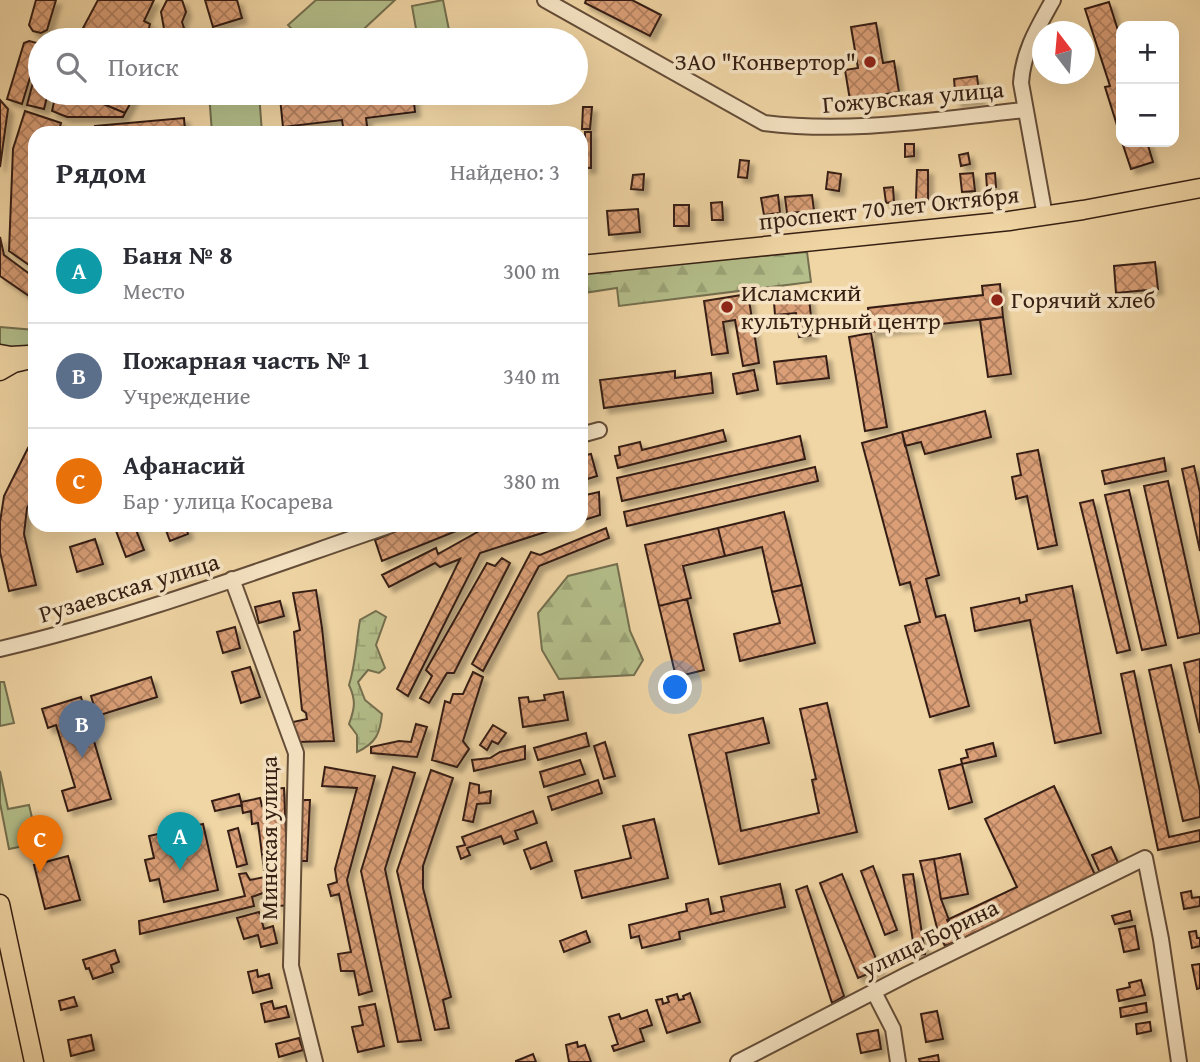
<!DOCTYPE html>
<html lang="ru">
<head>
<meta charset="utf-8">
<style>
	:root { --surface:#fff; --page:#f7f7f7; --text:#2b2b33; --muted:#7c7c81; --line:#e1e1e2; --accent:#8f2418 }
	body { margin:0; font-family:"Gentium Book Plus",serif; background:var(--page); color:var(--text) }
	.controls { position:absolute; right:21px; top:21px; display:grid; overflow:hidden; border-radius:14px; box-shadow:0 7px 28px #0002 }
	.controls button { width:63px; height:63px; display:grid; place-items:center; padding:0; border:0; border-bottom:2px solid var(--line); background:var(--surface); color:var(--text); font:35px sans-serif }
	.compass { position:absolute; left:1032px; top:21px; width:63px; height:63px; border-radius:50%; background:var(--surface); box-shadow:0 7px 28px #0002; rotate:344deg }
	.you { position:absolute; left:676px; top:688px; width:24px; height:24px; margin:-18px; border:5px solid #fff; border-radius:50%; background:#1a73e8; box-shadow:0 0 0 10px #1a73e833 }
	.badge { display:grid; place-items:center; width:46px; height:46px; border-radius:50%; background:var(--accent); color:#fff; font-size:23px; font-weight:700 }
	.pin { position:absolute; translate:-50% -58px; filter:drop-shadow(0 2px 4px #0008) }
	.pin::after { content:''; position:absolute; top:37px; width:24px; height:21px; background:inherit; clip-path:polygon(0 0,100% 0,50% 100%) }
	.list { margin:0; padding:0; list-style:none }
	h2 { display:flex; justify-content:space-between; align-items:center; height:91px; margin:0; padding:0 28px; font-size:30px }
	h2 small { font-size:23px; font-weight:400; color:var(--muted) }
	.list li { display:grid; grid-template-columns:46px 1fr auto; gap:21px; align-items:center; box-sizing:border-box; height:105px; padding:0 28px; border-top:2px solid var(--line) }
	.list b { display:block; font-size:26px; white-space:nowrap }
	.list p { margin:0; font-size:23px; white-space:nowrap; color:var(--muted) }
	.list em { font-size:23px; font-style:normal; color:var(--muted) }
	.icon { flex:none; width:38px; height:38px; fill:none; stroke:currentColor; stroke-width:2; stroke-linecap:round; stroke-linejoin:round }
	.map { position:relative; flex:none; width:1200px; height:1062px; overflow:hidden }
	.search { position:absolute; background:var(--surface); box-shadow:0 7px 28px #0002; left:28px; top:28px; width:560px; height:77px; display:flex; align-items:center; gap:18px; box-sizing:border-box; padding:0 24px; border-radius:38px; color:var(--muted); font-size:26px }
	.panel { position:absolute; background:var(--surface); box-shadow:0 7px 28px #0002; left:28px; top:126px; width:560px; height:406px; border-radius:21px }
	.map>svg:first-child { display:block }
	.green { fill:#b4bf8b; stroke:#746f4f; stroke-width:2 }
	.forest { fill:url(#forest-firs); stroke:#746f4f; stroke-width:2 }
	.wetland { fill:url(#wetland-marsh); stroke:#746f4f; stroke-width:2 }
	.building { fill:url(#building-cross-hatch); stroke:#351f13; stroke-width:2; filter:url(#shadow) }
	.lines { fill:none; stroke-linecap:round; stroke-linejoin:round }
	.minor-casing { stroke:#644d38; stroke-width:18 }
	.major-casing { stroke:#351f13; stroke-width:21 }
	.minor { stroke:#f6e4c4; stroke-width:14 }
	.major { stroke:#f1d6a5; stroke-width:18 }
	.poi-dot { fill:#8f2418; stroke:#f6e4c4; stroke-width:2.5 }
	.labels { text-anchor:middle; stroke-width:7; stroke-linejoin:round; paint-order:stroke }
	.poi-label { font-size:24px; fill:#351f13; stroke:#f6e4c4; text-anchor:start }
	.street-label { font-size:24px; fill:#351f13; stroke:#f6e4c4 }
</style>
</head>
<body>
<div class="map">
<svg width="1200" height="1062" viewBox="0 0 1200 1062">
	<defs>
		<pattern id="forest-firs" width="22" height="20" patternUnits="userSpaceOnUse" patternTransform="scale(1.75)"><rect width="22" height="20" fill="#b4bf8b"/><path d="M5 1l3.5 6h-7zM16 11l3.5 6h-7z" fill="#9ba477"/></pattern>
		<pattern id="wetland-marsh" width="20" height="14" patternUnits="userSpaceOnUse" patternTransform="scale(1.75)"><rect width="20" height="14" fill="#b4bf8b"/><path d="M1 5h8M5 5V1M11 12h8M15 12V8" fill="none" stroke="#9ba477"/></pattern>
		<pattern id="building-cross-hatch" width="8" height="8" patternUnits="userSpaceOnUse" patternTransform="scale(1.75)"><rect width="8" height="8" fill="#da9f77"/><path d="M0 0l8 8M0 8l8-8" fill="none" stroke="#b28160"/></pattern>
		<filter id="shadow"><feDropShadow dx="5" dy="5" stdDeviation="2" flood-color="#0004"/></filter>
	</defs>
	<rect width="100%" height="100%" fill="#f1d6a5"/>
	<filter id="stains"><feTurbulence type="fractalNoise" baseFrequency=".00286" numOctaves="4"/><feColorMatrix values="0 0 0 0 .2 0 0 0 0 .09 0 0 0 0 .02 0 0 0 .5 -.17"/></filter>
	<radialGradient id="worn" r=".72"><stop offset=".6" stop-color="#630" stop-opacity="0"/><stop offset="1" stop-color="#630" stop-opacity=".3"/></radialGradient>
	<path class="green" d="M 316,0 L 395,0 L 352,40 L 302,40 L 288,25 Z
		M 443,0 L 451,40 L 418,40 L 412,6 Z
		M 209,93 L 259,93 L 262,133 L 212,133 Z
		M 0,327 L 35,330 L 35,347 L 8,351 L 0,349 Z
		M 0,682 L 4,682 L 14,723 L 0,726 Z
		M 0,771 L 8,809 L 29,805 L 38,843 L 9,849 L 0,803 Z"/>
	<path class="forest" d="M 807,252 L 811,282 L 619,306 L 617,288 L 584,293 L 584,272 Z
		M 617,564 L 630,631 L 643,660 L 634,675 L 559,679 L 542,650 L 538,613 L 568,576 Z"/>
	<path class="wetland" d="M 376,611 L 386,617 L 376,645 L 385,668 L 379,673 L 368,670 L 358,682 L 365,700 L 382,714 C 380,734 376,743 357,752 L 357,735 L 349,724 C 355,708 356,700 349,685 C 356,663 356,642 360,620 Z"/>
	<path class="building" d="M 36,0 L 56,0 L 47,30 L 41,33 L 33,31 L 29,25 Z
		M 98,0 L 154,0 L 144,21 L 150,24 L 146,40 L 107,40 L 83,28 Z
		M 167,0 L 182,0 L 186,12 L 182,22 L 188,40 L 166,40 L 161,12 Z
		M 205,0 L 237,0 L 242,18 L 213,27 Z
		M 586,0 L 632,0 L 661,15 L 650,36 L 585,3 Z
		M 1109,2 L 1121,40 L 1121,138 L 1105,87 L 1110,86 L 1085,9 Z
		M 876,23 L 883,63 L 894,61 L 899,92 L 850,100 L 845,70 L 858,68 L 851,27 Z
		M 29,41 L 37,43 L 39,48 L 22,104 L 7,99 L 24,43 Z
		M 40,56 L 40,93 L 48,93 L 44,109 L 27,105 Z
		M 977,76 L 980,100 L 956,102 L 954,79 Z
		M 56,93 L 77,93 L 125,113 L 123,117 L 67,117 L 52,111 Z
		M 77,93 L 136,93 L 125,113 Z
		M 323,93 L 413,93 L 415,112 L 366,118 L 368,133 L 344,133 L 342,120 L 283,127 L 280,98 Z
		M 0,100 L 8,109 L 0,167 Z
		M 583,107 L 592,107 L 590,129 L 582,129 Z
		M 25,111 L 61,123 L 58,133 L 35,133 L 35,269 L 9,251 L 13,149 Z
		M 184,118 L 185,130 L 196,129 L 197,133 L 94,133 L 95,126 Z
		M 585,132 L 591,132 L 591,168 L 585,168 Z
		M 1122,142 L 1147,142 L 1153,162 L 1131,169 Z
		M 905,144 L 914,144 L 914,156 L 905,157 Z
		M 968,153 L 970,164 L 961,166 L 959,155 Z
		M 740,160 L 749,161 L 747,178 L 738,177 Z
		M 917,170 L 928,170 L 928,200 L 916,199 Z
		M 828,172 L 841,174 L 839,191 L 826,189 Z
		M 973,173 L 975,191 L 962,192 L 960,174 Z
		M 995,173 L 996,187 L 987,188 L 986,174 Z
		M 644,174 L 643,190 L 631,189 L 633,175 Z
		M 893,187 L 894,202 L 886,203 L 884,188 Z
		M 778,195 L 780,213 L 764,215 L 761,198 Z
		M 812,195 L 814,211 L 787,213 L 785,197 Z
		M 722,202 L 723,220 L 712,220 L 711,203 Z
		M 674,205 L 689,205 L 689,226 L 674,226 Z
		M 638,209 L 640,232 L 609,235 L 607,211 Z
		M 0,237 L 4,255 L 35,278 L 35,300 L 0,276 Z
		M 1155,262 L 1158,289 L 1116,293 L 1114,266 Z
		M 1000,284 L 1003,317 L 870,332 L 868,308 L 983,295 L 982,286 Z
		M 748,294 L 759,363 L 743,366 L 735,320 L 723,322 L 728,353 L 712,355 L 704,301 Z
		M 809,298 L 813,335 L 799,337 L 796,313 L 775,315 L 774,302 Z
		M 1003,317 L 1011,374 L 988,377 L 980,320 Z
		M 871,333 L 887,427 L 865,431 L 849,337 Z
		M 826,356 L 829,378 L 777,384 L 774,362 Z
		M 754,370 L 758,390 L 737,394 L 733,374 Z
		M 675,371 L 675,378 L 711,373 L 713,393 L 604,408 L 600,380 Z
		M 985,411 L 991,437 L 925,454 L 921,442 L 905,446 L 902,432 Z
		M 723,430 L 726,441 L 618,468 L 615,456 L 620,455 L 619,447 L 640,442 L 642,450 Z
		M 902,432 L 939,575 L 926,579 L 936,617 L 945,615 L 969,706 L 930,717 L 905,626 L 920,622 L 910,582 L 900,585 L 862,443 Z
		M 800,436 L 805,459 L 622,501 L 617,478 Z
		M 28,448 L 35,452 L 35,495 L 27,508 L 24,534 L 36,585 L 9,591 L 0,552 L 0,522 L 4,496 Z
		M 1038,450 L 1057,545 L 1038,549 L 1027,496 L 1016,499 L 1012,477 L 1021,475 L 1017,454 Z
		M 591,454 L 597,476 L 581,481 L 581,456 Z
		M 1164,458 L 1166,471 L 1105,484 L 1102,471 Z
		M 1194,466 L 1200,493 L 1200,551 L 1182,469 Z
		M 815,467 L 818,481 L 627,526 L 624,512 Z
		M 1168,481 L 1200,626 L 1200,633 L 1178,638 L 1144,486 Z
		M 1129,490 L 1166,645 L 1142,650 L 1105,495 Z
		M 599,492 L 600,515 L 581,521 L 581,496 Z
		M 1093,500 L 1130,650 L 1117,653 L 1080,503 Z
		M 784,512 L 802,585 L 772,592 L 762,547 L 725,556 L 718,528 Z
		M 123,525 L 134,525 L 144,550 L 126,557 L 115,528 Z
		M 164,525 L 185,525 L 188,534 L 170,541 Z
		M 410,525 L 471,525 L 382,561 L 375,540 Z
		M 490,525 L 567,525 L 480,553 L 408,696 L 397,689 L 460,559 L 440,567 L 435,563 L 389,587 L 382,575 L 436,548 L 438,554 Z
		M 606,528 L 609,538 L 539,566 L 483,671 L 472,664 L 531,552 L 540,555 Z
		M 718,528 L 725,556 L 683,566 L 691,598 L 659,606 L 645,545 Z
		M 95,539 L 103,564 L 77,572 L 70,547 Z
		M 502,558 L 510,563 L 454,673 L 447,673 L 429,703 L 420,698 L 432,676 L 426,670 L 487,563 L 495,566 Z
		M 802,585 L 815,643 L 740,661 L 734,634 L 780,623 L 772,592 Z
		M 1072,586 L 1101,733 L 1055,743 L 1030,620 L 975,631 L 971,608 L 1019,598 L 1020,603 L 1027,601 L 1026,595 Z
		M 316,590 L 322,628 L 334,741 L 296,742 L 293,722 L 307,719 L 306,713 L 302,710 L 294,632 L 300,630 L 293,593 Z
		M 687,599 L 704,670 L 676,677 L 659,606 Z
		M 280,601 L 284,616 L 259,623 L 255,607 Z
		M 235,627 L 240,648 L 223,653 L 217,632 Z
		M 1200,659 L 1200,733 L 1184,663 Z
		M 1171,665 L 1200,791 L 1200,817 L 1183,821 L 1149,670 Z
		M 250,667 L 260,697 L 241,703 L 232,672 Z
		M 1134,671 L 1169,837 L 1200,830 L 1200,841 L 1158,850 L 1121,674 Z
		M 473,672 L 483,677 L 463,741 L 469,749 L 457,767 L 432,760 L 445,701 L 450,703 L 453,694 L 463,694 Z
		M 151,677 L 157,697 L 97,716 L 91,696 Z
		M 563,692 L 568,720 L 523,727 L 519,698 L 528,697 L 529,702 L 545,700 L 544,695 Z
		M 81,697 L 111,799 L 68,811 L 62,791 L 75,787 L 56,725 L 48,728 L 42,709 Z
		M 827,703 L 857,832 L 719,864 L 689,735 L 763,718 L 769,743 L 726,753 L 741,831 L 819,813 L 812,780 L 816,779 L 800,709 Z
		M 416,724 L 427,727 L 417,757 L 371,753 L 371,747 L 399,741 L 411,742 Z
		M 493,725 L 506,733 L 498,744 L 492,741 L 487,750 L 480,745 Z
		M 586,733 L 589,746 L 538,760 L 534,748 Z
		M 605,742 L 615,776 L 604,779 L 594,746 Z
		M 993,743 L 996,756 L 962,764 L 961,759 L 968,757 L 966,750 Z
		M 525,746 L 525,759 L 474,771 L 472,760 L 490,758 L 500,752 Z
		M 580,760 L 585,774 L 544,787 L 540,772 Z
		M 962,764 L 972,802 L 949,809 L 939,770 Z
		M 325,767 L 375,776 L 347,880 L 372,991 L 359,995 L 354,971 L 341,971 L 338,954 L 351,952 L 339,894 L 331,896 L 328,885 L 337,882 L 335,869 L 357,788 L 322,786 Z
		M 393,767 L 415,773 L 385,869 L 421,1040 L 398,1042 L 361,871 Z
		M 431,770 L 453,778 L 423,866 L 423,888 L 451,997 L 443,1000 L 449,1028 L 435,1030 L 397,871 Z
		M 598,780 L 602,793 L 552,810 L 548,797 Z
		M 470,783 L 479,785 L 479,793 L 491,791 L 490,803 L 477,804 L 473,822 L 463,820 Z
		M 1054,786 L 1096,877 L 957,941 L 947,920 L 1017,887 L 985,819 Z
		M 284,788 L 289,905 L 279,906 L 276,870 L 264,870 L 258,823 L 252,824 L 251,811 L 243,813 L 241,802 L 260,798 L 262,806 L 271,803 L 269,789 Z
		M 239,794 L 242,805 L 215,811 L 212,801 Z
		M 298,800 L 310,800 L 307,861 L 296,861 Z
		M 533,811 L 537,823 L 515,831 L 518,839 L 504,844 L 501,836 L 467,848 L 470,855 L 461,859 L 457,847 L 465,845 L 462,837 Z
		M 654,819 L 668,878 L 582,898 L 575,871 L 631,858 L 623,826 Z
		M 203,824 L 218,890 L 164,902 L 159,879 L 150,881 L 145,860 L 154,858 L 149,836 Z
		M 238,828 L 247,864 L 237,867 L 228,831 Z
		M 546,842 L 552,861 L 531,869 L 524,850 Z
		M 1111,847 L 1120,867 L 1101,875 L 1092,855 Z
		M 960,854 L 968,894 L 941,899 L 934,859 Z
		M 68,856 L 80,900 L 45,909 L 34,865 Z
		M 934,859 L 941,899 L 957,941 L 945,946 L 938,932 L 920,861 Z
		M 873,866 L 897,930 L 885,935 L 861,871 Z
		M 246,873 L 250,880 L 270,876 L 271,890 L 252,897 L 254,906 L 140,934 L 139,921 L 245,896 L 239,874 Z
		M 842,874 L 880,969 L 858,978 L 820,883 Z
		M 913,874 L 925,954 L 915,955 L 903,875 Z
		M 780,884 L 785,907 L 679,932 L 680,939 L 642,948 L 639,936 L 631,938 L 629,925 L 687,911 L 686,904 L 708,899 L 711,914 L 724,911 L 721,897 Z
		M 807,886 L 844,996 L 832,1003 L 796,890 Z
		M 1191,891 L 1192,898 L 1200,897 L 1200,906 L 1184,909 L 1181,893 Z
		M 1130,911 L 1132,920 L 1115,924 L 1112,916 Z
		M 259,912 L 264,929 L 273,926 L 277,943 L 261,947 L 258,935 L 244,939 L 237,918 Z
		M 1135,926 L 1139,949 L 1124,952 L 1119,929 Z
		M 586,931 L 590,942 L 564,952 L 560,941 Z
		M 1196,931 L 1197,938 L 1200,938 L 1200,946 L 1192,948 L 1189,932 Z
		M 115,950 L 119,962 L 111,965 L 113,972 L 93,979 L 89,968 L 86,969 L 83,960 Z
		M 1200,964 L 1200,988 L 1197,989 L 1192,965 Z
		M 257,970 L 258,977 L 269,974 L 272,988 L 253,993 L 248,972 Z
		M 1141,980 L 1145,995 L 1119,1001 L 1117,990 L 1130,987 L 1129,983 Z
		M 690,993 L 700,1022 L 667,1033 L 656,1000 L 662,999 L 663,1004 L 669,1002 L 667,997 L 677,994 L 679,1000 L 684,999 L 683,996 Z
		M 74,997 L 77,1006 L 61,1010 L 59,1001 Z
		M 272,1001 L 274,1009 L 286,1006 L 289,1017 L 265,1022 L 261,1004 Z
		M 1146,1003 L 1147,1012 L 1121,1017 L 1120,1008 Z
		M 375,1004 L 384,1046 L 358,1052 L 352,1027 L 363,1025 L 359,1007 Z
		M 647,1010 L 652,1025 L 640,1029 L 644,1041 L 614,1051 L 612,1046 L 618,1044 L 609,1017 L 619,1014 L 621,1019 Z
		M 937,1011 L 943,1039 L 926,1042 L 921,1014 Z
		M 1150,1022 L 1151,1031 L 1137,1034 L 1136,1024 Z
		M 878,1030 L 881,1049 L 861,1053 L 857,1034 Z
		M 91,1035 L 94,1050 L 71,1056 L 68,1040 Z
		M 299,1038 L 303,1050 L 279,1057 L 276,1044 Z
		M 577,1042 L 578,1047 L 585,1045 L 591,1062 L 569,1062 L 566,1045 Z
		M 533,1054 L 536,1062 L 516,1062 L 516,1061 Z
		M 938,1055 L 939,1062 L 920,1062 L 919,1059 Z"/>
	<g class="lines">
		<defs>
			<path id="minor" d="M 545,0 L 764,123 C 852,134 937,119 1024,110
				M 1045,216 L 1021,83 C 1023,51 1038,27 1053,0
				M 581,435 L 599,430
				M 232,579 L 296,753 L 291,966 L 315,1062
				M 0,649 C 133,618 262,569 391,525
				M 874,992 L 893,1029 L 898,1062
				M 738,1062 L 908,974 L 1145,858 L 1161,939 L 1179,1062"/>
			<path id="major" d="M 581,265 L 1009,221 L 1083,210 L 1200,188
				M 0,354 L 11,356 L 28,355
				M 0,371 L 14,363 L 35,358
				M 0,904 L 34,1062"/>
		</defs>
		<use href="#minor" class="minor-casing"/>
		<use href="#major" class="major-casing"/>
		<use href="#minor" class="minor"/>
		<use href="#major" class="major"/>
	</g>
	<g class="poi-dot">
		<circle cx="870" cy="62" r="7"/>
		<circle cx="997" cy="300" r="7"/>
		<circle cx="727" cy="307" r="7"/>
	</g>
	<g class="labels">
		<g class="poi-label">
			<text x="856" y="70" text-anchor="end">ЗАО "Конвертор"</text>
			<text x="741" y="301">Исламский<tspan x="741" dy="28">культурный центр</tspan></text>
			<text x="1011" y="308">Горячий хлеб</text>
		</g>
		<g class="street-label">
			<text transform="translate(913 97) rotate(-5)" y="8">Гожувская улица</text>
			<text transform="translate(889 208) rotate(-6)" y="8">проспект 70 лет Октября</text>
			<text transform="translate(129 588) rotate(-17)" y="8">Рузаевская улица</text>
			<text transform="translate(269 838) rotate(-90)" y="8">Минская улица</text>
			<text transform="translate(930 938) rotate(-26)" y="8">улица Борина</text>
		</g>
	</g>
	<rect width="100%" height="100%" filter="url(#stains)"/>
	<rect width="100%" height="100%" fill="url(#worn)"/>
</svg>
<div class="controls">
<button>+</button>
<button>−</button>
</div>
<svg class="compass" viewBox="-18 -18 36 36"><path d="M0-13l5 13h-10z" fill="#e53935"/><path d="M0 13l5-13h-10z" fill="#7c7c81"/></svg>
<div class="you"></div>
<div class="pin badge" style="left:180px;top:870px;background:#0f9aa8">A</div>
<div class="pin badge" style="left:82px;top:758px;background:#5c6f8a">B</div>
<div class="pin badge" style="left:40px;top:873px;background:#e8710a">C</div>
<div class="search"><svg class="icon" aria-label="search" viewBox="0 0 24 24"><circle cx="10" cy="10" r="6"/><path d="M15 15l6 6"/></svg>Поиск</div>
<section class="panel">
<h2>Рядом<small>Найдено: 3</small></h2>
<ul class="list">
<li><span class="badge" style="background:#0f9aa8">A</span><div><b>Баня № 8</b><p>Место</p></div><em>300 m</em></li>
<li><span class="badge" style="background:#5c6f8a">B</span><div><b>Пожарная часть № 1</b><p>Учреждение</p></div><em>340 m</em></li>
<li><span class="badge" style="background:#e8710a">C</span><div><b>Афанасий</b><p>Бар · улица Косарева</p></div><em>380 m</em></li>
</ul>
</section>
</div>
</body>
</html>
